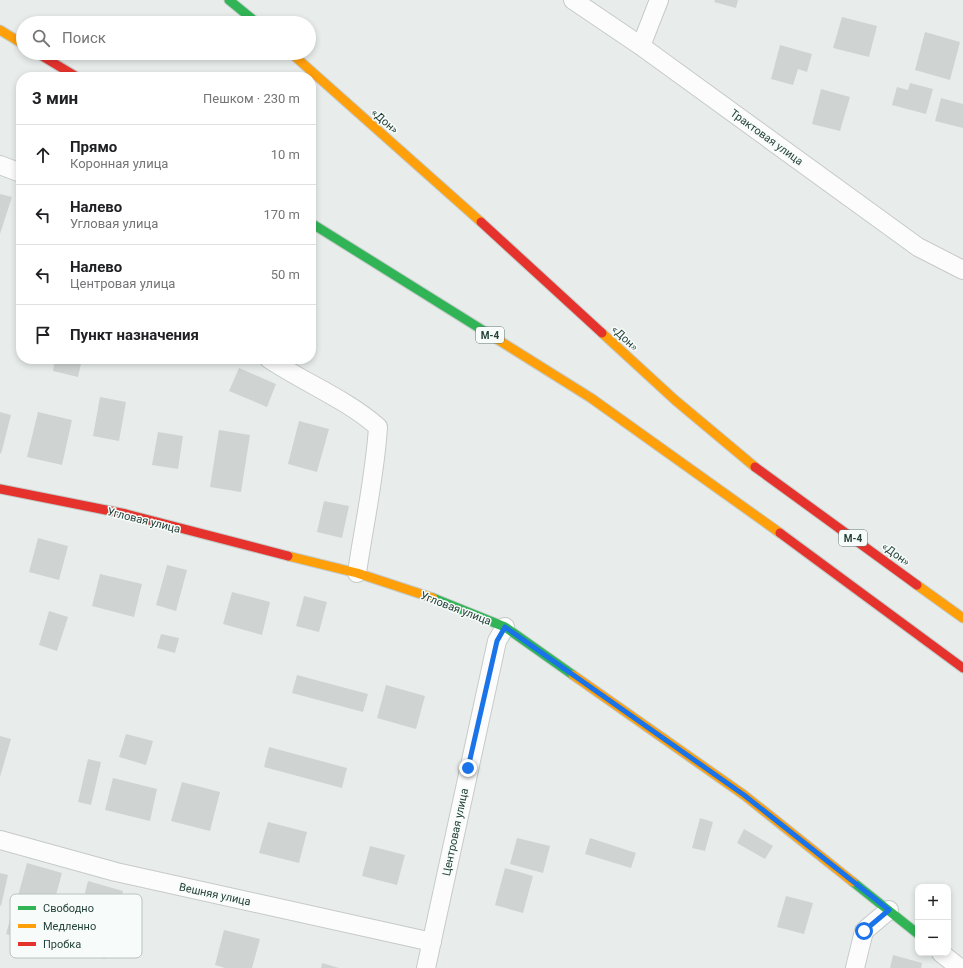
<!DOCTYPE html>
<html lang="ru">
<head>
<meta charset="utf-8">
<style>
	:root { --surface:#fff; --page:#f6f6f6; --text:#202124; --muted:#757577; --line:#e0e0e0 }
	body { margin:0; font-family:Roboto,sans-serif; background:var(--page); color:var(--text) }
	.controls { position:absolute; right:12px; bottom:12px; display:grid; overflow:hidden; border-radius:8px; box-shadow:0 2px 6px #0003 }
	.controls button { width:36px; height:36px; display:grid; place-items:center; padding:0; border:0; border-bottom:1px solid var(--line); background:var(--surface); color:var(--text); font:20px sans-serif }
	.stop { position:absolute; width:12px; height:12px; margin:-9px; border:3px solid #1a73e8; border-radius:50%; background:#fff }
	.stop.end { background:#1a73e8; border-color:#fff; box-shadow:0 1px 4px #0008 }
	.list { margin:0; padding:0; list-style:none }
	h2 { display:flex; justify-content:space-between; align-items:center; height:52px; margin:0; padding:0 16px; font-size:17px }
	h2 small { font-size:13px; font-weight:400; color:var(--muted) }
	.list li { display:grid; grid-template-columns:26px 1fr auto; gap:12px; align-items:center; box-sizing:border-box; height:60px; padding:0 16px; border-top:1px solid var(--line) }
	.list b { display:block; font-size:15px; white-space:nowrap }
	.list p { margin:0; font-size:13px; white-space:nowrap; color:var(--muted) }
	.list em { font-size:13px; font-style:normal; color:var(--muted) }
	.icon { flex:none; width:22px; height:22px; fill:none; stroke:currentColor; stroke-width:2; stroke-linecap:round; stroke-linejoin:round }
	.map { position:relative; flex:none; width:963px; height:968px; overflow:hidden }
	.search { position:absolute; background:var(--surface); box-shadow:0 2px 6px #0003; left:16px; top:16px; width:300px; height:44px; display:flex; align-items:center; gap:10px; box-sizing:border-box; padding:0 14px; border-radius:22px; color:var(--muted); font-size:15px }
	.panel { position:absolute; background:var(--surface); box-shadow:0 2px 6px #0003; left:16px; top:72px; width:300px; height:292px; border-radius:16px }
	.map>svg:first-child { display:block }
	.building { fill:#cfd4d2 }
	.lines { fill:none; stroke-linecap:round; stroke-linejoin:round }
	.street-casing { stroke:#c5cac8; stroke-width:20 }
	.fast-casing { stroke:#c3cbc8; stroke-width:11 }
	.slow-casing { stroke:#c3cbc8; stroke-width:11 }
	.jam-casing { stroke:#c3cbc8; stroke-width:11 }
	.street { stroke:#fcfcfc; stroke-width:18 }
	.fast { stroke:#30b455; stroke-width:9 }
	.slow { stroke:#ff9f0a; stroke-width:9 }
	.jam { stroke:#e5322d; stroke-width:9 }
	.route { stroke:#1a73e8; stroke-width:5 }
	.labels { text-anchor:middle; stroke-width:3; stroke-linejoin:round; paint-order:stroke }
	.shield { fill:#f7fbf9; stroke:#637a73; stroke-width:1 }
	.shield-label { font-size:10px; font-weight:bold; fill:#24423a }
	.street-label { font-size:11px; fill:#24423a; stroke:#f7fbf9 }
	.key { fill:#f7fbf9; stroke:#b8c4c0; stroke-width:1 }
	.key-label { font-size:11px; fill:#24423a }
</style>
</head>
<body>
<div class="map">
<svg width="963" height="968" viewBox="0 0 963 968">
	<rect width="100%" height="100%" fill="#e8edeb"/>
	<path class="building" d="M 715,0 L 738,0 L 736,8 L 714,2 Z
		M 842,17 L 877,26 L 869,57 L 833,48 Z
		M 925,32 L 960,42 L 950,80 L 915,70 Z
		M 780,45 L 812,54 L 807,72 L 798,69 L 793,85 L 771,79 Z
		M 910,83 L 933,89 L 926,114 L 892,105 L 897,87 L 908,90 Z
		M 821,89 L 850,97 L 840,131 L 812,124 Z
		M 941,98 L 963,104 L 963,128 L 935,121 Z
		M 0,194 L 12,197 L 0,234 Z
		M 55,359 L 82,359 L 78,377 L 53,371 Z
		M 239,368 L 276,384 L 267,407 L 229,391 Z
		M 100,397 L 126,402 L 119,441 L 93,436 Z
		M 0,412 L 11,415 L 1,454 L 0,453 Z
		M 38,412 L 72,420 L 62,465 L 27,457 Z
		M 299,421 L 329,429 L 317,472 L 288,464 Z
		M 219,430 L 250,435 L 241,492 L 210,487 Z
		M 158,432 L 183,436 L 178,469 L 152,465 Z
		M 324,501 L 349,506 L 342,538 L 317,532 Z
		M 38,538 L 68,546 L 59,580 L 29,572 Z
		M 167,565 L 187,570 L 176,611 L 156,605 Z
		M 100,574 L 142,584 L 134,617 L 92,606 Z
		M 232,592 L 270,602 L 262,635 L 223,624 Z
		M 304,596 L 327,602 L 319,632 L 296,626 Z
		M 49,611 L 68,617 L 57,651 L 39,645 Z
		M 161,634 L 179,638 L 175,653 L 157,648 Z
		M 297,675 L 368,694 L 363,712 L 292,693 Z
		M 386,685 L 425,696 L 416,729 L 377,718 Z
		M 126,734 L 153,741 L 146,765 L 119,757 Z
		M 0,736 L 11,739 L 0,777 Z
		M 269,747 L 347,768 L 342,788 L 264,767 Z
		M 88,759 L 101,762 L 91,805 L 78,802 Z
		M 113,778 L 157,789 L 150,821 L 105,810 Z
		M 182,782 L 220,792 L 210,831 L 171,821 Z
		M 700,818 L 713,822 L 705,851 L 692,848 Z
		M 268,822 L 307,832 L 299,863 L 259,853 Z
		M 744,829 L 773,846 L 765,859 L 737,843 Z
		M 517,838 L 550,846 L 543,873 L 510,864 Z
		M 590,838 L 636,853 L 631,868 L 585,854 Z
		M 370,846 L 405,855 L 397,885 L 362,876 Z
		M 27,863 L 62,873 L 51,913 L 16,903 Z
		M 505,868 L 533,876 L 523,913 L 495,905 Z
		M 0,873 L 8,875 L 1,906 L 0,905 Z
		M 88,881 L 123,891 L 114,925 L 79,916 Z
		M 786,896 L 813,903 L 804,934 L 777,927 Z
		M 12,913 L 45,922 L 39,943 L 6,934 Z
		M 224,930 L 260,939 L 252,968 L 225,968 L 215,965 Z
		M 78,932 L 109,941 L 105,959 L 73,951 Z
		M 893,955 L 922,963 L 921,968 L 890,968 Z
		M 322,963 L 339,968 L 321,968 Z"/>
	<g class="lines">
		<defs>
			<path id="street" d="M 573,0 L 641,46 L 918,247 L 963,270
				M 641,46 L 659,0
				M 0,165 L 21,173
				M 269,359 C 305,383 346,399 378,427 C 375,476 364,524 357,573
				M 0,840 L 116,872 L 432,942
				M 941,953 L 960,968
				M 426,968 L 497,641 L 505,627
				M 855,968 L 864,931 L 889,910"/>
			<path id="fast" d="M 229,0 L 257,23
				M 311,223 L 492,336
				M 433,598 L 505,627 L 573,675
				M 853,882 L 918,934"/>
			<path id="slow" d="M 0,30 L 23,44
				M 291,53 L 481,222
				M 602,333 L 675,400 L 755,467
				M 492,336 L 591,398 L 780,533
				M 288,556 L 357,573 L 433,598
				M 917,585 L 963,618
				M 573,675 L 744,795 L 853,882"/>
			<path id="jam" d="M 37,53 L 77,77
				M 481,222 L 602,333
				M 755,467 L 917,585
				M 0,489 L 126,514 L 288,556
				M 780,533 L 963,668"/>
		</defs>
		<use href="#street" class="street-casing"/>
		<use href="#fast" class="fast-casing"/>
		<use href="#slow" class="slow-casing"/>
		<use href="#jam" class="jam-casing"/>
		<use href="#street" class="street"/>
		<use href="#fast" class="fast"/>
		<use href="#slow" class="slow"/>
		<use href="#jam" class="jam"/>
	</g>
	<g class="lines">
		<path class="route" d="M 468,768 L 497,641 L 505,627 L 744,795 L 889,910 L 864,931"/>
	</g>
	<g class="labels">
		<g class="shield">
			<rect x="476" y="327" width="28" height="16" rx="3"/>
			<rect x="839" y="530" width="28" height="16" rx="3"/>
		</g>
		<g class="shield-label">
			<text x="490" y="339">М-4</text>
			<text x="853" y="542">М-4</text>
		</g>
		<g class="street-label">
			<text transform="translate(385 121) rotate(41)" y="4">«Дон»</text>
			<text transform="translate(767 137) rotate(36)" y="4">Трактовая улица</text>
			<text transform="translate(625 338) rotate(43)" y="4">«Дон»</text>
			<text transform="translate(144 520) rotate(14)" y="4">Угловая улица</text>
			<text transform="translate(896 554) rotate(36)" y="4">«Дон»</text>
			<text transform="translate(456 608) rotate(21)" y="4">Угловая улица</text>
			<text transform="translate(455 832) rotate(-78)" y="4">Центровая улица</text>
			<text transform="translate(215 894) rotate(12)" y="4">Вешняя улица</text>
		</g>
	</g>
	<rect x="10" y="894" width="132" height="64" rx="6" class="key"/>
	<rect x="18" y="906" width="18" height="4" fill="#30b455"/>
	<rect x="18" y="924" width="18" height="4" fill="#ff9f0a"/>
	<rect x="18" y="942" width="18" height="4" fill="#e5322d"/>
	<g class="key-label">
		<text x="43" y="912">Свободно</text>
		<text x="43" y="930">Медленно</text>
		<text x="43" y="948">Пробка</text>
	</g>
</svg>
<div class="controls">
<button>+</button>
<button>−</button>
</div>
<div class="stop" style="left:864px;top:931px"></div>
<div class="stop end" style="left:468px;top:768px"></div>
<div class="search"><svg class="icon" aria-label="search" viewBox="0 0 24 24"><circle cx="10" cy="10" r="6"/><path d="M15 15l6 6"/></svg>Поиск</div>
<section class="panel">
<h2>3 мин<small>Пешком · 230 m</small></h2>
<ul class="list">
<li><svg class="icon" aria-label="ahead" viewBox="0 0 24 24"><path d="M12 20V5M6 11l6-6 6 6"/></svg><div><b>Прямо</b><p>Коронная улица</p></div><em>10 m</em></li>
<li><svg class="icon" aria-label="left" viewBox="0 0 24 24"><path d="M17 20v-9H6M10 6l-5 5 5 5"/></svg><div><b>Налево</b><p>Угловая улица</p></div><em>170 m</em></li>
<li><svg class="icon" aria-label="left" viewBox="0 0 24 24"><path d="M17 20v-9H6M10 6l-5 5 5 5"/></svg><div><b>Налево</b><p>Центровая улица</p></div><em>50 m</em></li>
<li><svg class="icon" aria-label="arrive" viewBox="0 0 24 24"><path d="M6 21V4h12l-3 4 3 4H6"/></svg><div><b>Пункт назначения</b></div></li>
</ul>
</section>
</div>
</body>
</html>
